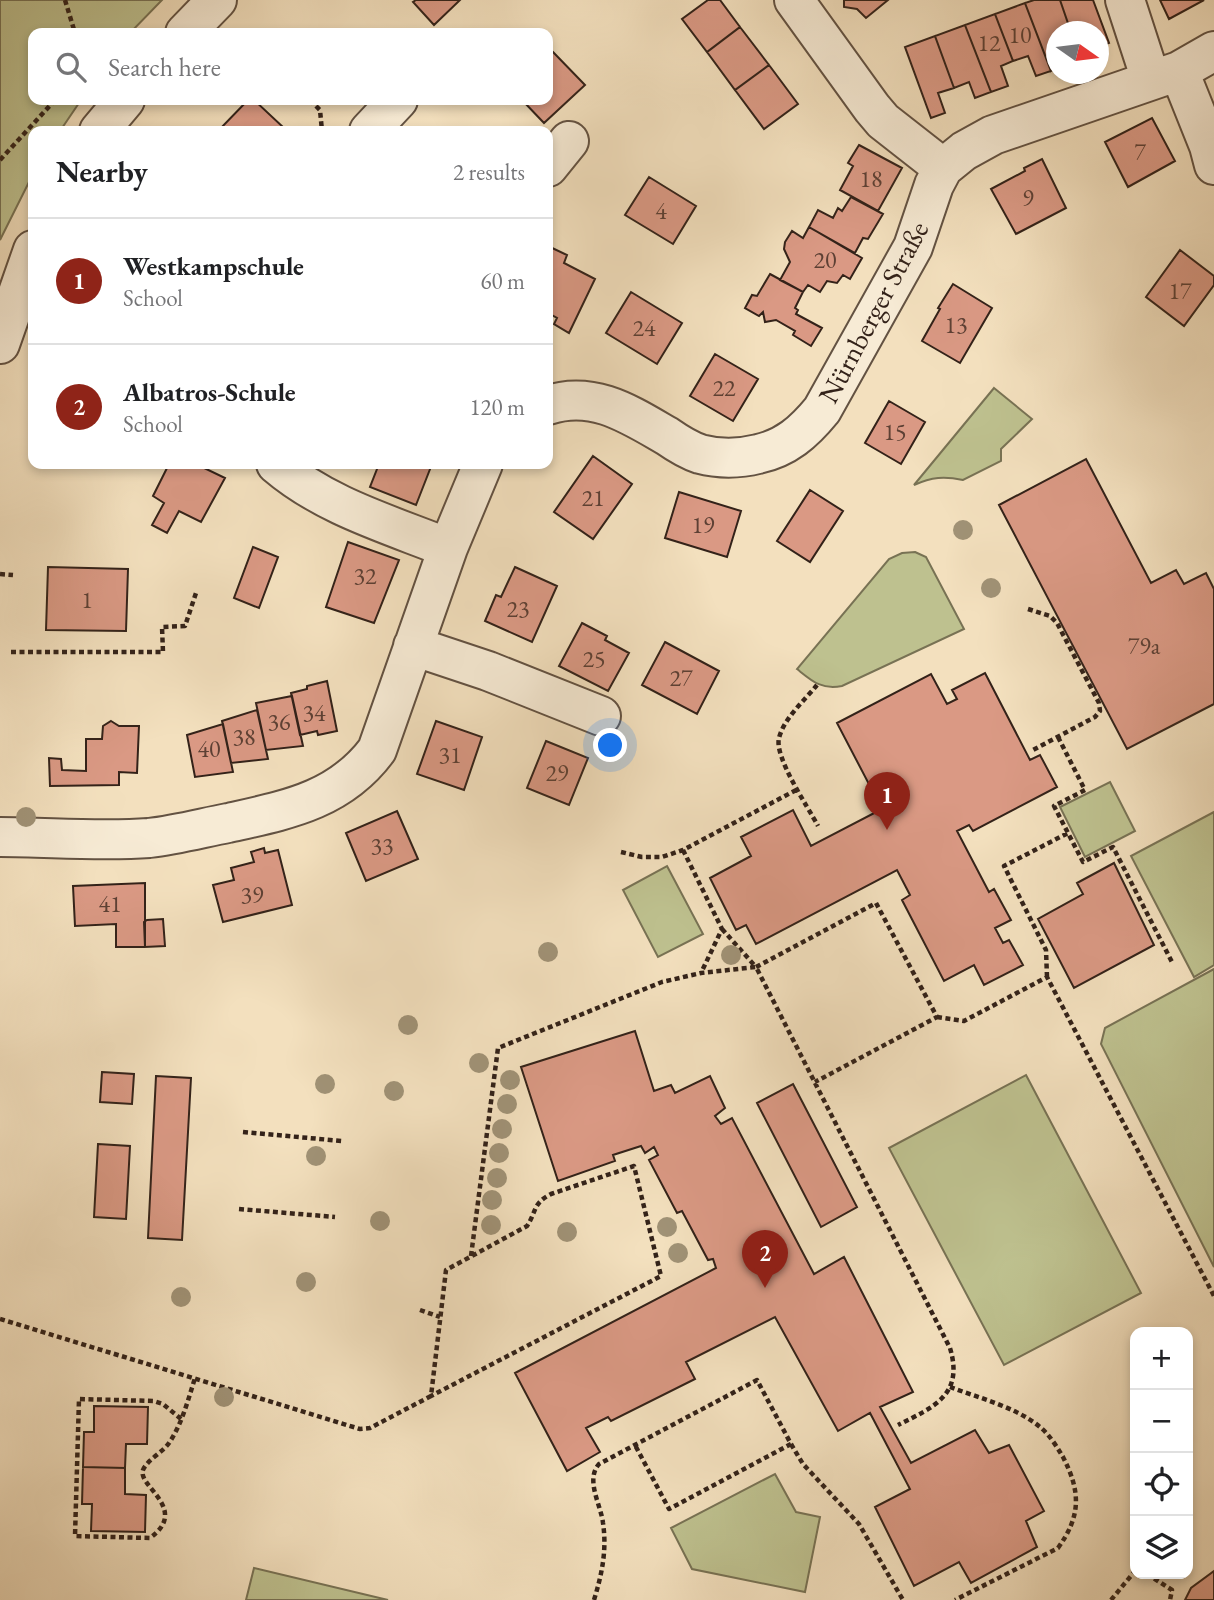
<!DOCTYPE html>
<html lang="en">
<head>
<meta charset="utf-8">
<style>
	:root { --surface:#fff; --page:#f6f6f6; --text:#202124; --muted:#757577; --line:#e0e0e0; --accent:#8f2418 }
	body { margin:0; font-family:"EB Garamond",serif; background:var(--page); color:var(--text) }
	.controls { position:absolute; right:21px; bottom:21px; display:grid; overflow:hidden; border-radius:14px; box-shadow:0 4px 10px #0003 }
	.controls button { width:63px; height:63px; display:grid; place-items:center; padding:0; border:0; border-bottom:2px solid var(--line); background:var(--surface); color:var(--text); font:35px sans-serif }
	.compass { position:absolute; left:1046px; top:21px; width:63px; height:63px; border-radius:50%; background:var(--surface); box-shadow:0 4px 10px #0003; rotate:104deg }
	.you { position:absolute; left:611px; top:746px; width:24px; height:24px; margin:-18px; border:5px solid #fff; border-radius:50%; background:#1a73e8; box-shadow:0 0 0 10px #1a73e833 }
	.badge { display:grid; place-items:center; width:46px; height:46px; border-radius:50%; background:var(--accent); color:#fff; font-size:23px; font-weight:700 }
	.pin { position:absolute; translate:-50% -58px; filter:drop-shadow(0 2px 4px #0008) }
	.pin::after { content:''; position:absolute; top:37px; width:24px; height:21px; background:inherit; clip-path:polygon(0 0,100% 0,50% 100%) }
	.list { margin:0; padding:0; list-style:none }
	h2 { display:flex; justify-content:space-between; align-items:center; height:91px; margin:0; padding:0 28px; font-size:30px }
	h2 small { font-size:23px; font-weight:400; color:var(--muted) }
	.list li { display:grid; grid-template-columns:46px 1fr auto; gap:21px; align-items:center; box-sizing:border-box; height:126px; padding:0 28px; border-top:2px solid var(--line) }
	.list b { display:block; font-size:26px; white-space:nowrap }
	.list p { margin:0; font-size:23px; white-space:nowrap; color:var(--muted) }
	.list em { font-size:23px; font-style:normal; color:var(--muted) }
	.icon { flex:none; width:38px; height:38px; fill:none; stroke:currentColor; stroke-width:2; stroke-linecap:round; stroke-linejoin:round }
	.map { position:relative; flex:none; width:1214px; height:1600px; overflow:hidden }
	.search { position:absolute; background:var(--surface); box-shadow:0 4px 10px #0003; left:28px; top:28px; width:525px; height:77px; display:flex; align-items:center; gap:18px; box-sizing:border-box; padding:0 24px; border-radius:14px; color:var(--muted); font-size:26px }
	.panel { position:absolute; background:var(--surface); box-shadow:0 4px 10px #0003; left:28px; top:126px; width:525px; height:343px; border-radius:14px }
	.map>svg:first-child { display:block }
	.green { fill:#bec18f; stroke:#787254; stroke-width:2 }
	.building { fill:#da9984; stroke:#332219; stroke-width:2 }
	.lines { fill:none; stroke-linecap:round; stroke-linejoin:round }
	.street-casing { stroke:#635242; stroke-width:42 }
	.path { stroke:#332219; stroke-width:4.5; stroke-dasharray:5 3.5; stroke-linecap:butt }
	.street { stroke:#f7ebd5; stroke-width:38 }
	.tree { fill:#a09276 }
	.labels { text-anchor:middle; stroke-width:5; stroke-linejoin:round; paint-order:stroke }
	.number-label { font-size:24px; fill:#5d4034 }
	.street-label { font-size:28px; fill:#332219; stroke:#f7ebd5 }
</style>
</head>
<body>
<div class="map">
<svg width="1214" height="1600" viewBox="0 0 1214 1600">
	<rect width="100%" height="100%" fill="#f3e0be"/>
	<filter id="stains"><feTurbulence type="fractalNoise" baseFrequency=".00286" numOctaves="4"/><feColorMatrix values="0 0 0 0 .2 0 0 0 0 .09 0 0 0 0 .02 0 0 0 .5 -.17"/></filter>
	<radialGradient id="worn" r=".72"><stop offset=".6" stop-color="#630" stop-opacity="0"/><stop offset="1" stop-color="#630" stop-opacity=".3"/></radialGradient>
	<path class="green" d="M 0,0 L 162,0 L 130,33 L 33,33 L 33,100 L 81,100 L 60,131 L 33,131 L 33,174 L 0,240 Z
		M 994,388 L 1032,419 L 1001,449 L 1001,461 L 963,480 C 944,476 932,477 914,485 Z
		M 915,552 L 926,557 L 964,629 L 842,686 C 821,690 812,681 797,669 L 889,559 L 902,553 Z
		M 1110,782 L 1135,831 L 1085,857 L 1060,807 Z
		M 1214,812 L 1214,965 L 1194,977 L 1131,856 Z
		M 667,866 L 703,934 L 658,957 L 623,890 Z
		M 1214,969 L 1214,1267 L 1101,1044 L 1105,1028 Z
		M 1026,1075 L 1141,1293 L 1004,1365 L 889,1148 Z
		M 775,1474 L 796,1512 L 820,1517 L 805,1592 L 692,1569 L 671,1528 Z
		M 254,1568 L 388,1600 L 246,1600 Z"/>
	<path class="building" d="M 416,0 L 460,0 L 434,25 L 413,2 Z
		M 708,0 L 720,0 L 740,27 L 707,52 L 682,19 Z
		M 844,0 L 888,0 L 866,18 L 857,9 L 844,7 Z
		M 1034,0 L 1060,0 L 1071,32 L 1056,32 L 1056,68 L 1051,71 L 1025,3 Z
		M 1060,0 L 1093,0 L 1109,43 L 1098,47 L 1098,32 L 1071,32 Z
		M 1160,0 L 1204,0 L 1169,19 Z
		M 1025,3 L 1051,71 L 1036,76 L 1028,56 L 1013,61 L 995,14 Z
		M 995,14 L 1013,61 L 1001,66 L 1008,86 L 991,92 L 965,25 Z
		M 965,25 L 991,92 L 975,98 L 969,82 L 954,88 L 935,36 Z
		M 740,27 L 769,65 L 735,90 L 707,52 Z
		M 935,36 L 954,88 L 938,93 L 945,113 L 931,118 L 905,47 Z
		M 553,52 L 585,85 L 544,123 L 522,100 L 548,100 L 548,56 Z
		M 769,65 L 798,104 L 764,129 L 735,90 Z
		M 248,100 L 254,100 L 284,128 L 281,131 L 218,131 Z
		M 1152,118 L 1175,161 L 1128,187 L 1105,142 Z
		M 859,145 L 902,168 L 878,211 L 840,190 L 853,166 L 848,163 Z
		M 1042,159 L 1066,208 L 1016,234 L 991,189 L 1025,171 L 1024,168 Z
		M 649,177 L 696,206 L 673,244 L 625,215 Z
		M 851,197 L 883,214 L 868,239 L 863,238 L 855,253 L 809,227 L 818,210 L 833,218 L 838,208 L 842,211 Z
		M 809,227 L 862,258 L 850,279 L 843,275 L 837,283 L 827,281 L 820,292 L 808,285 L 803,292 L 780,280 L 790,262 L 784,249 L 785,242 L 792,231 L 803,238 Z
		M 548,246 L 567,255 L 564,263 L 595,279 L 569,333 L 554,324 L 557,318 L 548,313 Z
		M 1180,250 L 1214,276 L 1214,285 L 1184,326 L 1146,297 Z
		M 770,274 L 803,292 L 795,308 L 798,310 L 796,314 L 822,328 L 811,346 L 793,335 L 795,331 L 776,320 L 765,322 L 763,312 L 759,316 L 745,308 L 752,295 L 757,296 Z
		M 953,284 L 992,308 L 960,363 L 922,341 L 940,309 L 938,308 Z
		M 631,292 L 682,323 L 657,364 L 606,333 Z
		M 715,354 L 758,379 L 733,421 L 690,396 Z
		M 889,401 L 925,422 L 901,464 L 865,443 Z
		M 593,456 L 632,484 L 593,539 L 554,512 Z
		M 1086,459 L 1151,583 L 1176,570 L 1184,584 L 1206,573 L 1214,589 L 1214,704 L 1127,749 L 999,505 Z
		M 169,464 L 196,464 L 225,478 L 201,522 L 179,511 L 167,533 L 152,525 L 164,503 L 153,496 Z
		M 379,464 L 432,464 L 416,505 L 370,487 Z
		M 810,490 L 843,511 L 810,562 L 777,541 Z
		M 679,492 L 741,511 L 727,557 L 665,538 Z
		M 348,542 L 399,560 L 374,623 L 326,607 Z
		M 253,547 L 278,557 L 259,608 L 234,598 Z
		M 48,567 L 128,569 L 126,631 L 46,630 Z
		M 515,567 L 557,586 L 532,642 L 485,621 L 496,595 L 501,597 Z
		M 582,623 L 607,636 L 605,640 L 629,653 L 608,691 L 559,666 Z
		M 665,642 L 719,671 L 697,714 L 642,685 Z
		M 985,673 L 1030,760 L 1040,755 L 1057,787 L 973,831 L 969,825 L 957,831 L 989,892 L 994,889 L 1011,920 L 995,928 L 1003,943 L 1009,940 L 1023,965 L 984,985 L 974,965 L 944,981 L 902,900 L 910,895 L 897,870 L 756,944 L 746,925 L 736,930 L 710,878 L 751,856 L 741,837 L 793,810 L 811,846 L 882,809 L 837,723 L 931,674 L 947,704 L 957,699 L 952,690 Z
		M 327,681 L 337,731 L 318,735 L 317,731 L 300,735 L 291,693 L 307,689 L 307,686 Z
		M 292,696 L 303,746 L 266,750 L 256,703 Z
		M 257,710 L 268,759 L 231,763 L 222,721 Z
		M 111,721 L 119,726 L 139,726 L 137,773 L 119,772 L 119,785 L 50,786 L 49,758 L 61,759 L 62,770 L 86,771 L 86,739 L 102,739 L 103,726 Z
		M 436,721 L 482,737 L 464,790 L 417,774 Z
		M 223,724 L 233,772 L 195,777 L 187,735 Z
		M 546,741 L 588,758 L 569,805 L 527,788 Z
		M 397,811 L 418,859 L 366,881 L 346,833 Z
		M 264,848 L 265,853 L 278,850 L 292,905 L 223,922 L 213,885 L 234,880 L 231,868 L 254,862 L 251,852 Z
		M 1114,863 L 1154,945 L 1074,988 L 1038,919 L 1083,894 L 1077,883 Z
		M 145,883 L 145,947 L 116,947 L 116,924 L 75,926 L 73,886 Z
		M 163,919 L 165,946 L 145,947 L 144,922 L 147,920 Z
		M 635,1031 L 654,1091 L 671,1085 L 675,1093 L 710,1076 L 725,1108 L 715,1116 L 721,1124 L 732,1118 L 814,1274 L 844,1257 L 913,1392 L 880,1407 L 911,1463 L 975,1430 L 989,1453 L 1009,1445 L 1044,1511 L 1026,1521 L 1037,1547 L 971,1583 L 959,1562 L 914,1586 L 875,1507 L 910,1489 L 870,1413 L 838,1431 L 775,1317 L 686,1362 L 695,1379 L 611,1421 L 608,1417 L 586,1428 L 600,1452 L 567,1471 L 515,1373 L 716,1268 L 713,1259 L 708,1260 L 682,1211 L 677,1213 L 649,1160 L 658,1155 L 654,1147 L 645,1153 L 641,1146 L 613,1155 L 615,1161 L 558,1181 L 521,1067 Z
		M 102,1072 L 134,1074 L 132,1104 L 100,1102 Z
		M 156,1076 L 191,1078 L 182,1240 L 148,1238 Z
		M 793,1084 L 857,1207 L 821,1227 L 757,1103 Z
		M 98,1144 L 130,1146 L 126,1219 L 94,1217 Z
		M 94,1406 L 148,1407 L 147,1444 L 126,1444 L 125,1468 L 83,1467 L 84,1432 L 94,1432 Z
		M 83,1467 L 125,1468 L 125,1494 L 146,1495 L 145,1532 L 91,1531 L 92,1504 L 82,1504 Z
		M 1214,1571 L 1214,1600 L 1185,1600 L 1191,1588 Z"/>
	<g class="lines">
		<defs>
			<path id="street" d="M 794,0 L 872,108 L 883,121 L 943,168
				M 1125,0 L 1151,80
				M 185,33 L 217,0
				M 1179,71 L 1209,146 L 1214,165
				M 99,131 L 125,100
				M 369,131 L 398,100
				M 548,167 L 569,141
				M 0,344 L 33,250
				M 548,405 C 593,390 629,414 667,436 C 677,443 688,450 700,454 C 719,459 738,459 758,454 C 786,448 804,432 822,410 L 913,247 L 934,185 L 943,168 L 964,151 L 993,135 L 1179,71 L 1214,51
				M 276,464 C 325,506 388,524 448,548
				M 413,646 L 488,671 L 601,716
				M 0,837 C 49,837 100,842 149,838 C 176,835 202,828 228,823 C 286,810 339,801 377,750 L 448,548 L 483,464"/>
		</defs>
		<use href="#street" class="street-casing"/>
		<path class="path" d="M 65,0 L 75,33
			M 310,100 L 320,110 L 322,131
			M 0,160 L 55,100
			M 0,574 L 13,575
			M 1028,609 L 1050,616 L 1057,623 L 1099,703 L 1100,711 L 1095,717 L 1033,750
			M 11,652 L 163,652 L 162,627 L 185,626 L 197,590
			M 817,685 C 805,700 784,718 779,738 C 774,757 808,807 818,826
			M 1058,737 L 1085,790 L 1054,806 L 1083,862 L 1113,847 L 1173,964
			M 683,850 L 722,929 L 701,973
			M 621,852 L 642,857 L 662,857 L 683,850 L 798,789
			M 722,929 L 756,967 L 876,903 L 937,1017 L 815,1082
			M 1047,977 L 1046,950 L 1004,866 L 1068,833
			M 937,1017 L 964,1021 L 1047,977 L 1214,1296
			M 243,1132 L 342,1141
			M 239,1209 L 335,1217
			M 471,1256 L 498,1048 L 662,982 L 701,973 L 756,967 L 950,1348 C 964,1395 934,1407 898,1425
			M 420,1310 L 440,1317
			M 0,1319 L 360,1429 L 370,1428 L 431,1396 L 446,1270 L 527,1226 C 537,1211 532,1204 551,1194 L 634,1166 L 661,1276 L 431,1396
			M 950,1387 C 979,1398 1016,1407 1040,1427 C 1049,1434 1057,1447 1063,1457 C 1081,1492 1081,1516 1058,1548 L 955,1600
			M 181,1419 L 163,1404 L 154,1401 L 79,1399 L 75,1536 L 150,1538 C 190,1509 137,1486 143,1470 C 147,1460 163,1452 169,1443 C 182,1424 188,1400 195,1378
			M 791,1444 L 803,1464 L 859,1524 L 903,1600
			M 1147,1574 L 1172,1590 L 1170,1600
			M 594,1600 C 602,1574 607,1550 603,1523 C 601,1505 585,1480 599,1464 L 757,1380 L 791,1444 L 669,1509 L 635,1445
			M 1111,1600 L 1135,1571"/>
		<use href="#street" class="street"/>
	</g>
	<g class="tree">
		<circle cx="963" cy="530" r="10"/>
		<circle cx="991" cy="588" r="10"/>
		<circle cx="26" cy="817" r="10"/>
		<circle cx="548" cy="952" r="10"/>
		<circle cx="731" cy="955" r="10"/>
		<circle cx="408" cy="1025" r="10"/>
		<circle cx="479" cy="1063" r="10"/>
		<circle cx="510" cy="1080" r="10"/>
		<circle cx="325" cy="1084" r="10"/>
		<circle cx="394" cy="1091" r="10"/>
		<circle cx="507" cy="1104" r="10"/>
		<circle cx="502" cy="1129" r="10"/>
		<circle cx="499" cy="1153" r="10"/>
		<circle cx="316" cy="1156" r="10"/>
		<circle cx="497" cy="1178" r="10"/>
		<circle cx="492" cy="1200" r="10"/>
		<circle cx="380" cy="1221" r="10"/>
		<circle cx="491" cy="1225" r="10"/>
		<circle cx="667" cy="1227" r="10"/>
		<circle cx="567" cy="1232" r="10"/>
		<circle cx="678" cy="1253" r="10"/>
		<circle cx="306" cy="1282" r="10"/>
		<circle cx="181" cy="1297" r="10"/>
		<circle cx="224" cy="1397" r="10"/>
	</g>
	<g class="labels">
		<g class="number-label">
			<text x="1020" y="43">10</text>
			<text x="989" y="51">12</text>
			<text x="1140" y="160">7</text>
			<text x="871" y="187">18</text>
			<text x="1028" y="206">9</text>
			<text x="661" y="219">4</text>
			<text x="825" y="268">20</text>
			<text x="1180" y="299">17</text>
			<text x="956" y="333">13</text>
			<text x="644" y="336">24</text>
			<text x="724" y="396">22</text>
			<text x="895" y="440">15</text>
			<text x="593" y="506">21</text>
			<text x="703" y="533">19</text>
			<text x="365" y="584">32</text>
			<text x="87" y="608">1</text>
			<text x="518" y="617">23</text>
			<text x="1144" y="654">79a</text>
			<text x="594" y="667">25</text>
			<text x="681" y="686">27</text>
			<text x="314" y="721">34</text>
			<text x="279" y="730">36</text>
			<text x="244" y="745">38</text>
			<text x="209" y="757">40</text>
			<text x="450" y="763">31</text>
			<text x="557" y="781">29</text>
			<text x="382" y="854">33</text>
			<text x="252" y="903">39</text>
			<text x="110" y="912">41</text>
		</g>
		<g class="street-label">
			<text transform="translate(873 312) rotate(-62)" y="10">Nürnberger Straße</text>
		</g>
	</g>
	<rect width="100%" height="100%" filter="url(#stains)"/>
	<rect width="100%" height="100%" fill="url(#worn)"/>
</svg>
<div class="controls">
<button>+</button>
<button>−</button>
<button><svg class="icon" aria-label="locate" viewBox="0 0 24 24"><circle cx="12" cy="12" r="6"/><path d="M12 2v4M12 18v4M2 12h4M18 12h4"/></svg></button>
<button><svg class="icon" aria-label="layers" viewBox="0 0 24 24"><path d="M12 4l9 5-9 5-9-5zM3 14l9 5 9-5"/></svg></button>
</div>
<svg class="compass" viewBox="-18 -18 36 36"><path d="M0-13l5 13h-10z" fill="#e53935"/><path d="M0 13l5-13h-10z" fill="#757577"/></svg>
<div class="you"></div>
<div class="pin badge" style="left:887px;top:830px">1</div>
<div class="pin badge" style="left:765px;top:1288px">2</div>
<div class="search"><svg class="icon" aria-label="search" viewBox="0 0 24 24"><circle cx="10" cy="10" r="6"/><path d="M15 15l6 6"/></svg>Search here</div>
<section class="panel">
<h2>Nearby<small>2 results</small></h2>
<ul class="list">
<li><span class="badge">1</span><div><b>Westkampschule</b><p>School</p></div><em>60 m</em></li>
<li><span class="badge">2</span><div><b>Albatros-Schule</b><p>School</p></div><em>120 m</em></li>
</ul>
</section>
</div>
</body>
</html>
